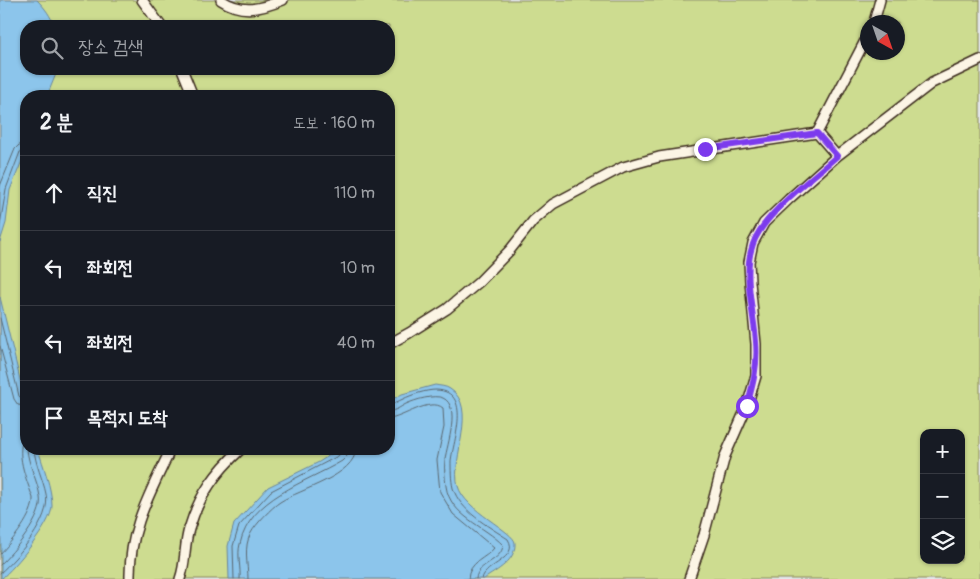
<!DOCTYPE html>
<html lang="ko">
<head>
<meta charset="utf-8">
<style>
	:root { --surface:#171b24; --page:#20242c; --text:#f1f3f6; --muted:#9ea1a6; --line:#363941 }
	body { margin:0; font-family:Pangolin,"Poor Story",sans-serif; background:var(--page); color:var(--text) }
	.controls { position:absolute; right:15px; bottom:15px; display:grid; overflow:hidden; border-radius:10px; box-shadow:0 1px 4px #0004 }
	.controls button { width:45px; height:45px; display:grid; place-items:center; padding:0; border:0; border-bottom:1px solid var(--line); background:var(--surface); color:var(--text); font:25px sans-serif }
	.compass { position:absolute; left:860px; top:15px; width:45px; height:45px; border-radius:50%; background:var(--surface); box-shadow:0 1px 4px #0004; rotate:140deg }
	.stop { position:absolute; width:15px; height:15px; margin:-11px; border:4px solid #7c3aed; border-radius:50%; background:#fff }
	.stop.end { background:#7c3aed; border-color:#fff; box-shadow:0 1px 5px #0008 }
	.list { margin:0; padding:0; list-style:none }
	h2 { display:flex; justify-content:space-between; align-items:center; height:65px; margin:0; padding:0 20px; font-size:21px }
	h2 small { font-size:16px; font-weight:400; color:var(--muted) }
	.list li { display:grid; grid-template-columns:32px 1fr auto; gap:15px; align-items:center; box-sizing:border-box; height:75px; padding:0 20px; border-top:1px solid var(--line) }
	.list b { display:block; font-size:19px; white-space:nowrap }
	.list em { font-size:16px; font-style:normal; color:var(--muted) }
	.icon { flex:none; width:28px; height:28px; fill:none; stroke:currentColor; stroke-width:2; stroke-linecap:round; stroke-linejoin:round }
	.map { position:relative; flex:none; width:980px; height:579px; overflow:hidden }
	.search { position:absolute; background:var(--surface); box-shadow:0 1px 4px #0004; left:20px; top:20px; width:375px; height:55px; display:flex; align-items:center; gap:12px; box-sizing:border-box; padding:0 18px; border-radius:20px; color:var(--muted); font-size:19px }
	.panel { position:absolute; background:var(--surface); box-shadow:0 1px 4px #0004; left:20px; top:90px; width:375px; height:365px; border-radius:20px }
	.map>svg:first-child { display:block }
	.green { fill:#cddc90; stroke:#848357; fill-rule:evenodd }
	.water { fill:#8cc5eb; stroke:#6c8799 }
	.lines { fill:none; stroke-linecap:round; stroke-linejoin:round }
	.shore { stroke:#5b6870; stroke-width:1 }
	.lane-casing { stroke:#3b2a1e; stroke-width:12 }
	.lane { stroke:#fcf5e5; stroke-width:9 }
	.route { stroke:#7c3aed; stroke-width:6 }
</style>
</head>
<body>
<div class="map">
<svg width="980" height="579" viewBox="0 0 980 579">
	<rect width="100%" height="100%" fill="#e3e6e9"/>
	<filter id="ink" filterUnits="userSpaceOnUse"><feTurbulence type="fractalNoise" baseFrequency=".02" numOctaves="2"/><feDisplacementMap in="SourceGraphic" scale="10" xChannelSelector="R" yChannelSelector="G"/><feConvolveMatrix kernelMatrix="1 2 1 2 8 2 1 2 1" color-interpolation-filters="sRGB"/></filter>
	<g filter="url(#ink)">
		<path class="green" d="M 0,0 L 980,0 L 980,579 L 0,579 ZM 868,22 L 898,22 L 898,52 L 868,52 ZM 26,26 L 389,26 L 389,69 L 26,69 ZM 26,96 L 389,96 L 389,449 L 26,449 ZM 924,433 L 961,433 L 961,560 L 924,560 Z"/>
		<path class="water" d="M 0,0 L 37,0 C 45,8 51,16 54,26 L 26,26 L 26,69 L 58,69 L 47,96 L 26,96 L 26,151 L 10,190 L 6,223 L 0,242 Z
			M 0,297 L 26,404 L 26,449 L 38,449 C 43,466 52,488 52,506 C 52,524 15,567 1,579 Z
			M 435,385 C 440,386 446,386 450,389 C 479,407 450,458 458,486 C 464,510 515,532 515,543 C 516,561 497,570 484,579 L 229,579 L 228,546 L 234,524 L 268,487 L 319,462 L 339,449 L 389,449 L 389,401 L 402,394 Z"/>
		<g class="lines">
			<path class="shore" d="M 0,186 L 15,149 L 19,145 L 26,144
				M 0,225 L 6,189 L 20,152 L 26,150
				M 0,318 L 19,396 L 22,399 L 26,400
				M 0,346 L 14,399 L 18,405 L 26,406
				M 389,405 C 394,404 398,401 403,399 C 411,395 426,390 436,390 C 473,391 453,441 451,461 C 451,468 451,480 453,488 C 460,511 488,526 508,539 C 520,559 484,564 482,579
				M 389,411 C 396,411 400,407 406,404 C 415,400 434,394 443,398 C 461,406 447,445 445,459 C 444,468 445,478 446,486 C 450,516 485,526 503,545 C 502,562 477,562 476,579
				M 389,419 C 403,418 430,397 443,408 L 444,427 L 437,460 L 440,492 L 453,514 L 494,548 C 486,559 469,561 468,579
				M 0,554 C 12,541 34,515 33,498 C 27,481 13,450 26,435
				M 0,565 C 14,551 44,517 40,497 C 38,481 28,465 27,449
				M 0,573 C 17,558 52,519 46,494 C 43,479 35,464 34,449
				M 234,579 L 233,546 L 239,526 L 271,491 L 338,456 L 341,453 L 342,449
				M 240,579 C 241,568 237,555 240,544 C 250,498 305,483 342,461 L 347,456 L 348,449
				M 248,579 C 248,564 243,547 251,533 C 255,525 272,507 280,502 C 300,489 355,476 356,449"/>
			<defs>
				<path id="lane" d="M 142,0 L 161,26
					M 221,0 C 242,14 261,9 283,0
					M 874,22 L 880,0
					M 182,69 L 193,96
					M 817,133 L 868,35
					M 817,133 L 837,156
					M 389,344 L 409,333 L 447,309 L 479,282 L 510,250 L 533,221 L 553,204 L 623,167 L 659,157 L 817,133
					M 130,579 C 129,532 147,499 167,457 L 169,449
					M 180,579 C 186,563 184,545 189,529 C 199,495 216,472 241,449
					M 689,579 L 704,535 L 725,456 L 747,406 L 756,376 L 756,344 L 750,282 L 749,262 L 753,243 L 764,223 L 789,199 L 837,156 L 932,83 L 980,60"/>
			</defs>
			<use href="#lane" class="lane-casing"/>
			<use href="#lane" class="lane"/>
		</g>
	</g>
	<g class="lines" filter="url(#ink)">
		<path class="route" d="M 705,149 L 817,133 L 837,156 C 813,178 764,213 753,244 C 742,274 754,311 756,342 C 758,366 753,384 747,406"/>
	</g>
</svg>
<div class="controls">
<button>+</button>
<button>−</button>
<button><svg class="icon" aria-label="layers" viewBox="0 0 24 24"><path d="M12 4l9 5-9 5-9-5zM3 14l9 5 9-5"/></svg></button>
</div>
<svg class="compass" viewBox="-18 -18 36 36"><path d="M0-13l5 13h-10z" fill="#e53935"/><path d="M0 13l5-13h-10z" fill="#9ea1a6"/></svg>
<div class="stop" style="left:747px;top:406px"></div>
<div class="stop end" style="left:705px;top:149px"></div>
<div class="search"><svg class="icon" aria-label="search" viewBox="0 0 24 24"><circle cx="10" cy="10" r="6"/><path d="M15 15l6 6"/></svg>장소 검색</div>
<section class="panel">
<h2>2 분<small>도보 · 160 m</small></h2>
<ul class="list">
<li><svg class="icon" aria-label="ahead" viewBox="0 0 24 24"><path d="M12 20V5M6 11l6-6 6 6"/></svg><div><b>직진</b></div><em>110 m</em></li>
<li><svg class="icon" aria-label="left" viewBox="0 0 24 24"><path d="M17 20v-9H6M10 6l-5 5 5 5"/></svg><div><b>좌회전</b></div><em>10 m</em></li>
<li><svg class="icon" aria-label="left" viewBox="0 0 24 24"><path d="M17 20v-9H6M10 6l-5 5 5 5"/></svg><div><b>좌회전</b></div><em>40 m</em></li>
<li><svg class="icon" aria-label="arrive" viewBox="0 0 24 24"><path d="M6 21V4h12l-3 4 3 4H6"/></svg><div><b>목적지 도착</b></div></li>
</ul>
</section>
</div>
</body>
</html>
